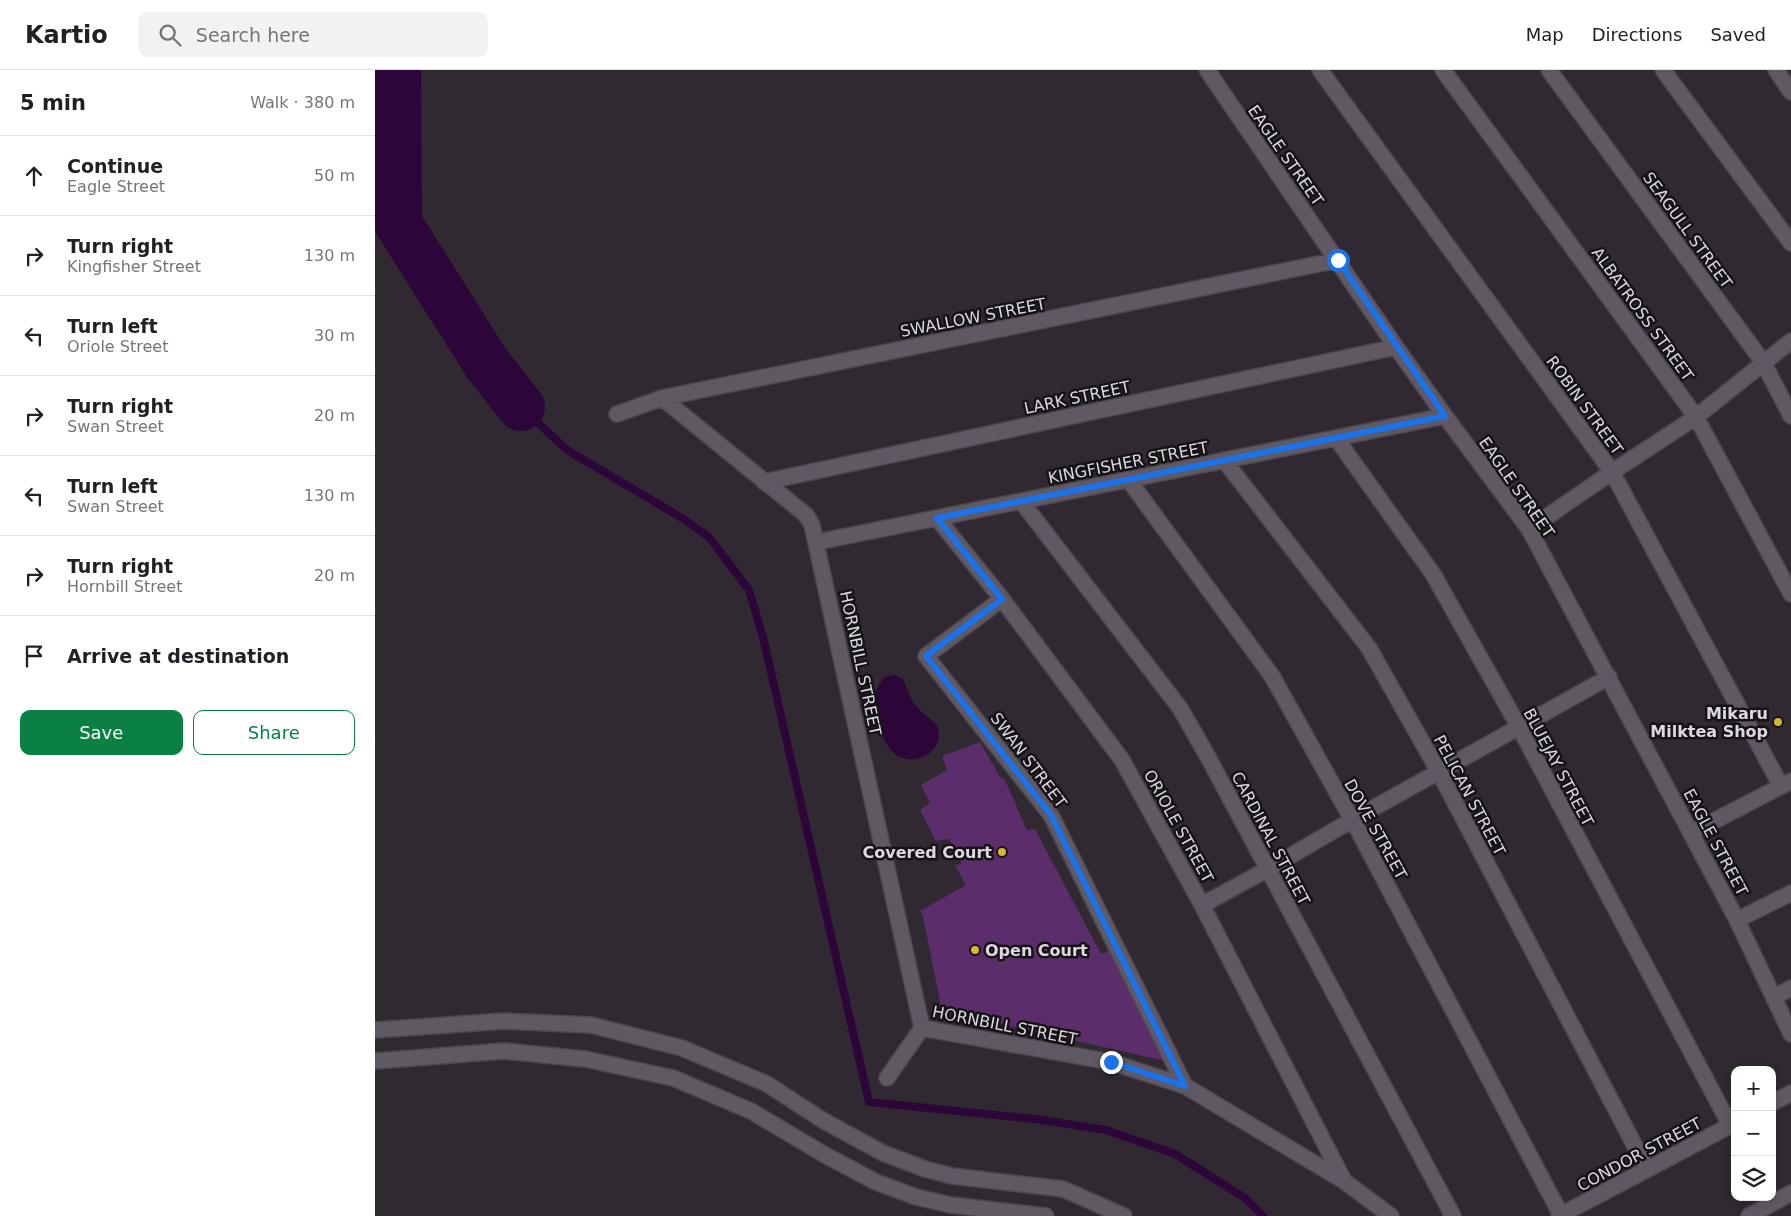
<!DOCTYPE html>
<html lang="en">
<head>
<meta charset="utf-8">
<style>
	:root { --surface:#fff; --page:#f2f2f2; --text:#202124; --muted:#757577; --line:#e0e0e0; --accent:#0b8043 }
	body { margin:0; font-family:"DejaVu Sans",sans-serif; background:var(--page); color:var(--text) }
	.controls { position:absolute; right:15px; bottom:15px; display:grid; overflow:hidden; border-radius:10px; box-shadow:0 2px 8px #0003 }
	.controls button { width:45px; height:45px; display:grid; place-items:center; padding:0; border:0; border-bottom:1px solid var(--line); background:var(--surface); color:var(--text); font:25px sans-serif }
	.stop { position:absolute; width:15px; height:15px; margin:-11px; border:4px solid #1a73e8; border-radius:50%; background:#fff }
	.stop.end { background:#1a73e8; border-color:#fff; box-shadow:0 1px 5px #0008 }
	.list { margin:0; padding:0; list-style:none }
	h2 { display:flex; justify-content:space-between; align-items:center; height:65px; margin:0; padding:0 20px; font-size:21px }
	h2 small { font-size:16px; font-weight:400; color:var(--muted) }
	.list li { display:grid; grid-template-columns:32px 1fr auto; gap:15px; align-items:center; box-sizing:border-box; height:80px; padding:0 20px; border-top:1px solid var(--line) }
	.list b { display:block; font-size:19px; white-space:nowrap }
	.list p { margin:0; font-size:16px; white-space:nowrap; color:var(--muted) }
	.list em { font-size:16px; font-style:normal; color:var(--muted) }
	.actions { display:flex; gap:10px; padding:15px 20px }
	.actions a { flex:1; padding:11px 0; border:1px solid var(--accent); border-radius:10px; text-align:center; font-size:18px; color:var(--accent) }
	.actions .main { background:var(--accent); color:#fff }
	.icon { flex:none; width:28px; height:28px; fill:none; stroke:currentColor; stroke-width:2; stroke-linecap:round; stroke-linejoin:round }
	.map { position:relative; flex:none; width:1416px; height:1146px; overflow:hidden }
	header { display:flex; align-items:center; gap:30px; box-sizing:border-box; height:70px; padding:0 25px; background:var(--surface); border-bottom:1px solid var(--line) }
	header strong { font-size:24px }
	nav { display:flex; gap:28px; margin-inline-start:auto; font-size:18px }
	.search { width:350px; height:45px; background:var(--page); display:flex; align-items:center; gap:12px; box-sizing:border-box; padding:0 18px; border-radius:10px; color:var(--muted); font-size:19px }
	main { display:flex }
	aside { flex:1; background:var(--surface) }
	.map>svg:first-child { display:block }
	.green { fill:#5b2e6b }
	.water { fill:#2d0639 }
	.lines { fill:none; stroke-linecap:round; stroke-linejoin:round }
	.stream { stroke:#2d0639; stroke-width:8 }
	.river { stroke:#2d0639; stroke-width:48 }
	.minor-casing { stroke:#4b454d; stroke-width:18 }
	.minor { stroke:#605964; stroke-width:15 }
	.route { stroke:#1a73e8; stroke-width:6 }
	.poi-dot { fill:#d2b635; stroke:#161317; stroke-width:2 }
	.labels { text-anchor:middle; stroke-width:5; stroke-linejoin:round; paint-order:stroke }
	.street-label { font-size:16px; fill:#ddd8df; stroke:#161317 }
	.poi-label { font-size:16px; font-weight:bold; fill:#ddd8df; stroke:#161317; text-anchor:end }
</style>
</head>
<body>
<header>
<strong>Kartio</strong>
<div class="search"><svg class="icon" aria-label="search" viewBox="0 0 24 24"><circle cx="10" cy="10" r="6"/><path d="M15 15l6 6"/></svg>Search here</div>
<nav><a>Map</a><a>Directions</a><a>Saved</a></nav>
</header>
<main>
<aside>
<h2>5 min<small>Walk · 380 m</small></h2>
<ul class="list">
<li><svg class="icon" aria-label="ahead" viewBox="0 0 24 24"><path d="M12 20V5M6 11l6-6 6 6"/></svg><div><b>Continue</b><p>Eagle Street</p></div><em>50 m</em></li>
<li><svg class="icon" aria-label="right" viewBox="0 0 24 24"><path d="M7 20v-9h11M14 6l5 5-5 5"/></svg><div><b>Turn right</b><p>Kingfisher Street</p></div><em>130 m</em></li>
<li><svg class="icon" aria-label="left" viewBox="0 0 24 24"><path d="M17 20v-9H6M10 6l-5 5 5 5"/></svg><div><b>Turn left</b><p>Oriole Street</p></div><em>30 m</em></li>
<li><svg class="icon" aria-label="right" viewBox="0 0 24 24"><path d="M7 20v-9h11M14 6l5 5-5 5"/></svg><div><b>Turn right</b><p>Swan Street</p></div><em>20 m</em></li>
<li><svg class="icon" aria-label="left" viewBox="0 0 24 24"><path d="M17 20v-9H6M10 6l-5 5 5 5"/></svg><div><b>Turn left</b><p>Swan Street</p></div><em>130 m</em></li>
<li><svg class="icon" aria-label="right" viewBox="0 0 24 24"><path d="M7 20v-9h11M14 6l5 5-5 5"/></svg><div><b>Turn right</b><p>Hornbill Street</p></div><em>20 m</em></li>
<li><svg class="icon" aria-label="arrive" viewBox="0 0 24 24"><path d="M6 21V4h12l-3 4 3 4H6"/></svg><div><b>Arrive at destination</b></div></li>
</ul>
<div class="actions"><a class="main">Save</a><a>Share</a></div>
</aside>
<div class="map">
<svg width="1416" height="1146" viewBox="0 0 1416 1146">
	<rect width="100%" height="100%" fill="#302932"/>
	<path class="green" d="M 605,672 L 625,707 L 630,710 L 652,760 L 660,759 L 726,884 L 736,880 L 796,992 L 567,941 L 548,847 L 545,841 L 591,815 L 580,795 L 587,794 L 574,769 L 561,771 L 545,740 L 555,733 L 546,715 L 572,700 L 567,686 Z"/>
	<path class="water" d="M 520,605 L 528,609 C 533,621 537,634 547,642 C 553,648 563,652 564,662 C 566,683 541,696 523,686 C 508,678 498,644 500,627 C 501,619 505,613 509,607 Z"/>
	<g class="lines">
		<path class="stream" d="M 146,337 L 192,380 L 307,448 L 334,467 L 374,520 L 388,567 L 494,1032 L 660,1049 L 731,1060 L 800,1084 L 870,1128 L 888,1146"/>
		<path class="river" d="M 22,0 L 23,153 L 112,294 L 146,337"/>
		<defs>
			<path id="minor" d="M 832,0 L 1021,277 L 1070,346 L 1154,459 L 1362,850 L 1416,964
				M 945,0 L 1237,402 L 1406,716
				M 1068,0 L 1321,347 L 1416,524
				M 1174,0 L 1388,292 L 1416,346
				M 1288,0 L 1416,173
				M 1401,0 L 1416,22
				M 287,328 L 431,445 L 437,455 L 547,958 L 736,992 L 810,1016 L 969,1111 L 1016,1146
				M 242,344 L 287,328 L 963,190
				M 961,368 L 1058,504 L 1144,657 L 1355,1055
				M 849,390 L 994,578 L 1064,702 L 1272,1099
				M 753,409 L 897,606 L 984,762 L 1186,1145
				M 389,412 L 1021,277
				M 646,431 L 805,638 L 833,687 L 1078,1146
				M 562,448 L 627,529 L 747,690 L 827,835 L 969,1111
				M 1154,459 L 1237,402 L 1321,347 L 1416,271
				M 442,472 L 1070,346
				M 627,529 L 551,586 L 676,745 L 810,1016
				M 1316,763 L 1416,711
				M 827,835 L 893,799 L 977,750 L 1234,607
				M 1362,850 L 1416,823
				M 1400,927 L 1416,918
				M 0,960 L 130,951 L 216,955 L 307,978 L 392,1014 L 449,1051 L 508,1083 L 550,1099 L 577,1106 L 688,1119 L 749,1146
				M 0,991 L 129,981 L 210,989 L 298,1008 L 376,1041 L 450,1085 L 501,1112 L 541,1127 L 576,1135 L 671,1146
				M 512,1008 L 547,958
				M 1397,1033 L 1416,1023
				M 1184,1146 L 1360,1053
				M 1374,1146 L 1416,1123"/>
		</defs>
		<use href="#minor" class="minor-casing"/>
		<use href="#minor" class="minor"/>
	</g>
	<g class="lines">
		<path class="route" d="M 736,992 L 810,1016 L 676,745 L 551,586 L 627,529 L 562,448 L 1070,346 L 963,190"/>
	</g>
	<g class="poi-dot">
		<circle cx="1403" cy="652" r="5"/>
		<circle cx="627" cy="782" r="5"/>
		<circle cx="600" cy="880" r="5"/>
	</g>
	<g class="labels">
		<g class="street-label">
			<text transform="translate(911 85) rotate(55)" y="6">EAGLE STREET</text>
			<text transform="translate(1313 160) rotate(54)" y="6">SEAGULL STREET</text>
			<text transform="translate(1268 244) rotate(54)" y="6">ALBATROSS STREET</text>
			<text transform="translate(598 247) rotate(-11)" y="6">SWALLOW STREET</text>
			<text transform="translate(702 327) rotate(-12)" y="6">LARK STREET</text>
			<text transform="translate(1210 335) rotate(54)" y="6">ROBIN STREET</text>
			<text transform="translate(753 392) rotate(-11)" y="6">KINGFISHER STREET</text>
			<text transform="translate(1142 417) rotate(55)" y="6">EAGLE STREET</text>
			<text transform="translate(486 593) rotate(78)" y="6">HORNBILL STREET</text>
			<text transform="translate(654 690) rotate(53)" y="6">SWAN STREET</text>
			<text transform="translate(1184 697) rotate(62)" y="6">BLUEJAY STREET</text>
			<text transform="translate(1095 725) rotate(62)" y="6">PELICAN STREET</text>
			<text transform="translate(804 756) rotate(61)" y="6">ORIOLE STREET</text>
			<text transform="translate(1001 759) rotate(61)" y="6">DOVE STREET</text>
			<text transform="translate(896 768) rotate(62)" y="6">CARDINAL STREET</text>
			<text transform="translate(1341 772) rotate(62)" y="6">EAGLE STREET</text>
			<text transform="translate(630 955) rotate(11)" y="6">HORNBILL STREET</text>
			<text transform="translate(1264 1084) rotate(-28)" y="6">CONDOR STREET</text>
		</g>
		<g class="poi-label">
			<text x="1393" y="649">Mikaru<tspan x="1393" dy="18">Milktea Shop</tspan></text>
			<text x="617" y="788">Covered Court</text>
			<text x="610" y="886" text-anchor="start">Open Court</text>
		</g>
	</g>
</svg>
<div class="controls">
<button>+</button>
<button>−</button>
<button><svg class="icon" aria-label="layers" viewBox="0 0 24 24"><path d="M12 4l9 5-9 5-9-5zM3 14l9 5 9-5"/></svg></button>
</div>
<div class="stop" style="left:963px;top:190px"></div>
<div class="stop end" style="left:736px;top:992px"></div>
</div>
</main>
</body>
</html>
